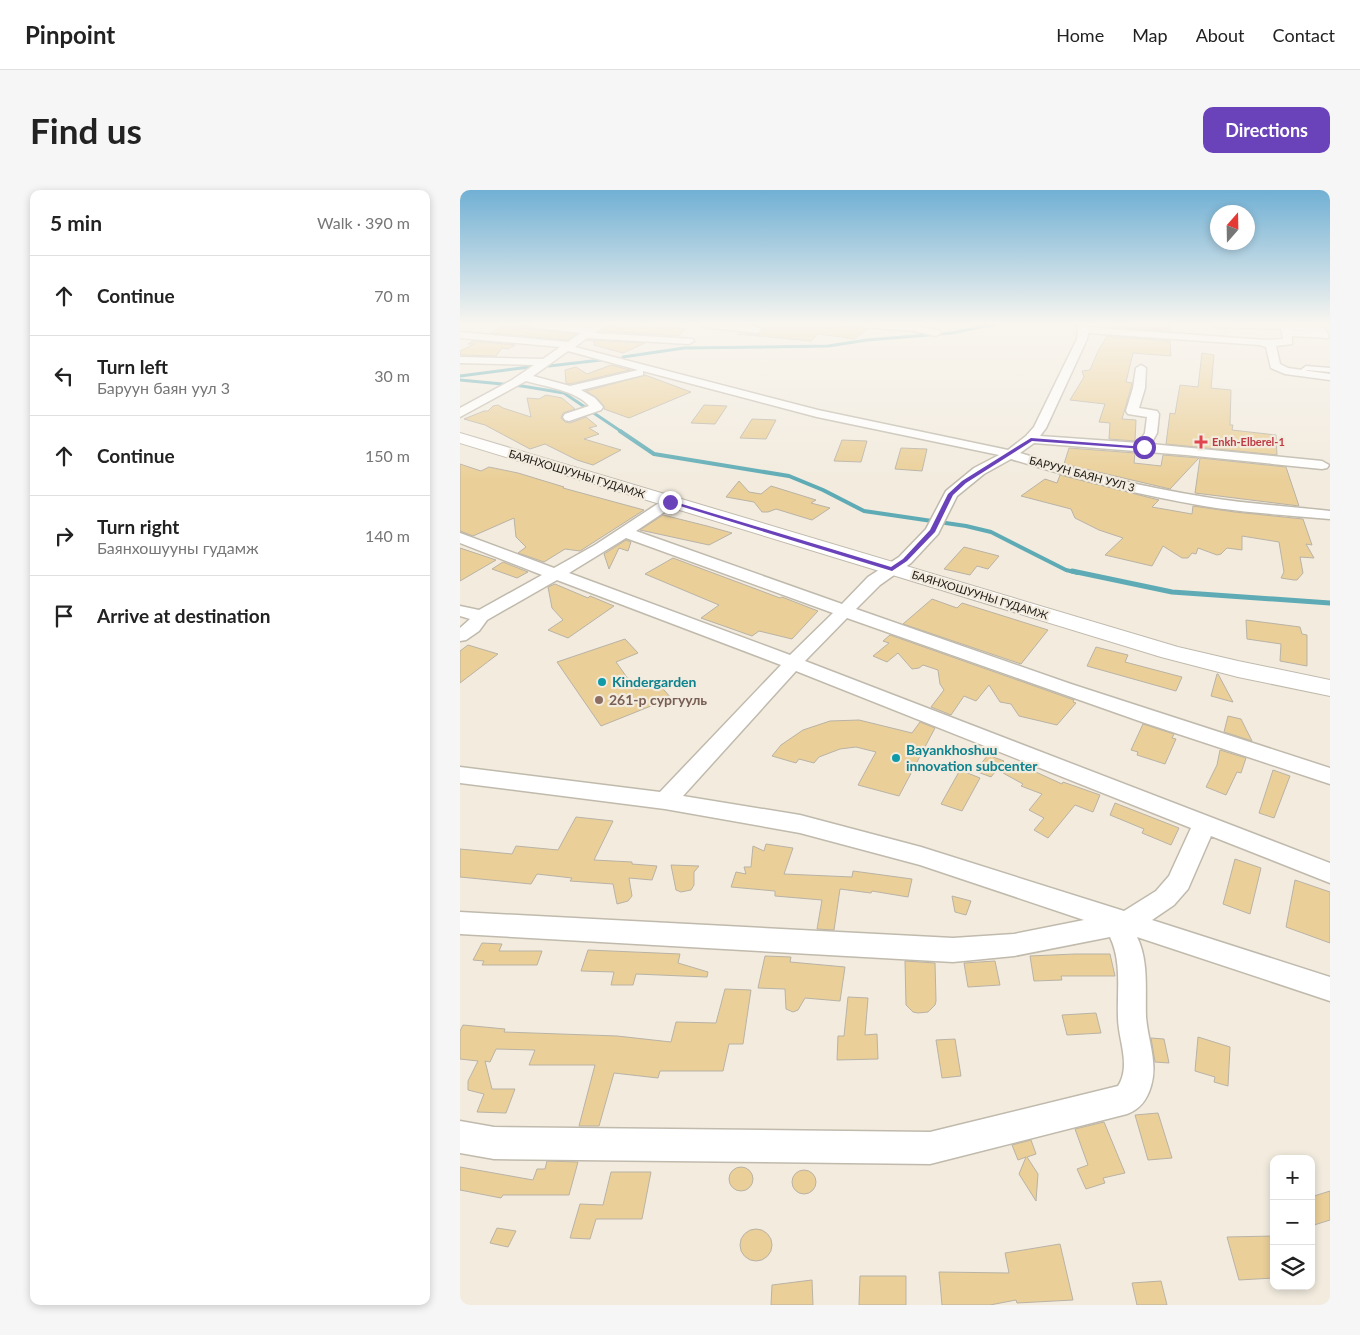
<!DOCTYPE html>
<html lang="en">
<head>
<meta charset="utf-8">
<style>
	:root { --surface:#fff; --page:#f6f6f6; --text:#222; --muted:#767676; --line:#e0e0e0; --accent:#6a42ba }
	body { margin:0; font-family:Lato,sans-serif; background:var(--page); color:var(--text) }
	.controls { position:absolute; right:15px; bottom:15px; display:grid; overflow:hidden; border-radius:10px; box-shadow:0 2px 8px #0003 }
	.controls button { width:45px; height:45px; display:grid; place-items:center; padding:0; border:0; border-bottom:1px solid var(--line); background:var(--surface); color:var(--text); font:25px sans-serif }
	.compass { position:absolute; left:750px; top:15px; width:45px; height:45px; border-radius:50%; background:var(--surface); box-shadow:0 2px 8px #0003; rotate:20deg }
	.stop { position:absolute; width:15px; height:15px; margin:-11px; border:4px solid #6a42ba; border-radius:50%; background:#fff }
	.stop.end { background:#6a42ba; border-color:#fff; box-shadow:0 1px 5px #0008 }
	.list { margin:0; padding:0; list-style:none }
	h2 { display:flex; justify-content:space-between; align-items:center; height:65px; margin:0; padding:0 20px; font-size:21px }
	h2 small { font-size:16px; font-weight:400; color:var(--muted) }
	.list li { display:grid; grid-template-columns:32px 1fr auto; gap:15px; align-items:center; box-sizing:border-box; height:80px; padding:0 20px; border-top:1px solid var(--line) }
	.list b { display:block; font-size:19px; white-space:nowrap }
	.list p { margin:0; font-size:16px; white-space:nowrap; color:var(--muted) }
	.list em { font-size:16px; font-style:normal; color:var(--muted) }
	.icon { flex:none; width:28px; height:28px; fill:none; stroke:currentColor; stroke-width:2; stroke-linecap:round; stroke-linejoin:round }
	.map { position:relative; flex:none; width:870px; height:1115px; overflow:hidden; border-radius:10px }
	header { display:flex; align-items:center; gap:30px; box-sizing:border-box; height:70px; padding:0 25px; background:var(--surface); border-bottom:1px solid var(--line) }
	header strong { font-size:24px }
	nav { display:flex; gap:28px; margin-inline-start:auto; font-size:18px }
	.intro { display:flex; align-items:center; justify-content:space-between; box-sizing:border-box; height:120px; padding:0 30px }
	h1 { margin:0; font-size:35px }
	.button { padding:12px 22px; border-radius:10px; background:var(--accent); color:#fff; font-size:18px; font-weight:700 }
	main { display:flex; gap:30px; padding:0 30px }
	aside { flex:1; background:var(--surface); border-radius:10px; box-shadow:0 2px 8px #0003 }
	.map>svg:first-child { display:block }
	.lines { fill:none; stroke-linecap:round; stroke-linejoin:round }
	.stream-far2 { stroke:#5eabb5; stroke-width:3 }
	.stream-far1 { stroke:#5eabb5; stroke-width:4 }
	.stream { stroke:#5eabb5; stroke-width:5 }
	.building { fill:#eacf98; stroke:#b9b3a6 }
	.lane-casing { stroke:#c0baad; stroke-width:3 }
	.street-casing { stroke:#c0baad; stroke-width:3 }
	.secondary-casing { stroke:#c0baad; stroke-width:2 }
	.lane { fill:#fff; fill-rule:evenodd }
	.street { fill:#fff; fill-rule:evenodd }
	.secondary { fill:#fff; fill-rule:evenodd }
	.route { fill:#6a42ba }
	.health-dot { fill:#e0444e; stroke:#f2ebde; stroke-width:2 }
	.culture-dot { fill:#0f9aa8; stroke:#f2ebde; stroke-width:2 }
	.education-dot { fill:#8d6e63; stroke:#f2ebde; stroke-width:2 }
	.labels { text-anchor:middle; stroke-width:4.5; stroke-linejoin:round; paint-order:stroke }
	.far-health-label { font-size:11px; font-weight:bold; fill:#be3a42; stroke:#f2ebde; text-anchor:start }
	.far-street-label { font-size:11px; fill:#1b1814; stroke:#f2ebde }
	.culture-label { font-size:14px; font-weight:bold; fill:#0d838f; stroke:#f2ebde; text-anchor:start }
	.education-label { font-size:14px; font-weight:bold; fill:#785e54; stroke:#f2ebde; text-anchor:start }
</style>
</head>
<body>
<header>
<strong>Pinpoint</strong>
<nav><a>Home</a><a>Map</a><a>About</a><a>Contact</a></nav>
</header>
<div class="intro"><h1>Find us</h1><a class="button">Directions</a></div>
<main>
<aside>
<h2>5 min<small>Walk · 390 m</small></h2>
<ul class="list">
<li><svg class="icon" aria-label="ahead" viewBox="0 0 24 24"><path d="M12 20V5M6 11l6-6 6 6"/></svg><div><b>Continue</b></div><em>70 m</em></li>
<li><svg class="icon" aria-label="left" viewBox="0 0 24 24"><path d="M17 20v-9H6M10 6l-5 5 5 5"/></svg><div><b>Turn left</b><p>Баруун баян уул 3</p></div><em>30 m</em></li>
<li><svg class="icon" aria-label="ahead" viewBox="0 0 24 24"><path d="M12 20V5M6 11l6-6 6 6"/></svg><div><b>Continue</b></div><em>150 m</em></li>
<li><svg class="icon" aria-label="right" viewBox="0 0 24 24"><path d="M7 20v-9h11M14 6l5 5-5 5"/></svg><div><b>Turn right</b><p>Баянхошууны гудамж</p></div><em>140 m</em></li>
<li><svg class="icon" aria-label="arrive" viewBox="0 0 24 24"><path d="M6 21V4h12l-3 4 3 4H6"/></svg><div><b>Arrive at destination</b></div></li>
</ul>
</aside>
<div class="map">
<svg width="870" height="1115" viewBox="0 0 870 1115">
	<rect width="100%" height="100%" fill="#f2ebde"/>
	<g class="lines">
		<path class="stream-far2" d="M 163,167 L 224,158 L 368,156 L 407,150 L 492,143 L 535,134
			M 89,176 L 141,170
			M 0,186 L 69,177
			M 0,190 L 62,196 L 104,203 L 162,242"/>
		<path class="stream-far1" d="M 160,241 L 194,264 L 329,286 L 363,300 L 404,321 L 506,336 L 531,342 L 606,380 L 618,383"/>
		<path class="stream" d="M 612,381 L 712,402 L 870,413"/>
	</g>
	<path class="building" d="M 48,134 L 62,135 L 69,139 L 116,144 L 107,150 L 30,143 Z
		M 187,134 L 229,134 L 219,146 L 140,141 L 147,135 L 181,138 Z
		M 291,134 L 380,134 L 408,139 L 394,149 L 358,144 L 351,151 L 277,144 L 297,145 L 304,141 L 298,136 Z
		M 656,134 L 710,134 L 710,141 L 654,137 Z
		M 647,146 L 710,151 L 711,166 L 673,163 L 666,192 L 672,193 L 671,198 L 662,229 L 676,230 L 675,251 L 649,249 L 650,233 L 639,232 L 645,214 L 610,210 L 624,187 L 622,181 L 630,180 L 639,159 Z
		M 127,150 L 128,150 L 185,153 L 163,163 L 134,155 L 134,151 Z
		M 13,151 L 55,155 L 48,159 L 42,158 L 36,166 L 0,165 L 0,161 L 15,154 L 8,154 Z
		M 742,163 L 754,165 L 751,198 L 771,200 L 770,235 L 773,235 L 772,240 L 816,245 L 817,265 L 706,254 L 710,223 L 715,224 L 720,195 L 738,197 Z
		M 151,175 L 170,180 L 110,194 L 106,193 L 105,180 L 116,177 L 127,184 Z
		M 185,185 L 231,202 L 169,228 L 144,219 L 144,216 L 136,207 L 126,201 Z
		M 86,205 L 102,208 L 115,219 L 103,223 L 101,228 L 105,232 L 110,233 L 126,227 L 137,236 L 129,238 L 139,244 L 124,249 L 161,260 L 133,275 L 117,270 L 85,254 L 70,259 L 25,235 L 4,229 L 24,221 L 28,221 L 33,216 L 38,215 L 43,218 L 71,227 L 67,208 L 79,209 Z
		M 244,215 L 267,216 L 255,234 L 231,233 Z
		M 292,229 L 316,230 L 306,249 L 280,248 Z
		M 382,250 L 407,251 L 401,272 L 374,271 Z
		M 441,258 L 467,259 L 462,281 L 435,279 Z
		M 609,258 L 675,263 L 674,273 L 701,276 L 703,265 L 739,268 L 710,299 L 604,274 Z
		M 740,268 L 826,277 L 839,316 L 735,303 Z
		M 0,274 L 21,281 L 29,277 L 58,283 L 104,297 L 103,298 L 184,320 L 120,361 L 105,359 L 84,372 L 58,363 L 66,357 L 56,347 L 54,328 L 13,346 L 0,341 Z
		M 600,285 L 699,310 L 692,317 L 732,324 L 733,316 L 775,322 L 843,329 L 852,355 L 846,354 L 854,368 L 840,367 L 843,383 L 837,390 L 834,390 L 821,388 L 824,382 L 819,352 L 782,346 L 782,360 L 767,358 L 761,364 L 757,365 L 738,358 L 736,364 L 732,363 L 728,368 L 722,368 L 703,356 L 692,376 L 645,365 L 663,348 L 639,340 L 615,328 L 611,319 L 561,306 L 585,289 L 597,293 Z
		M 279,291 L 289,302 L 301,304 L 311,296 L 356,310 L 351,313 L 370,318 L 352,330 L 316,319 L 308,322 L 302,322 L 294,312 L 266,307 Z
		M 203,325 L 247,336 L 272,343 L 249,355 L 180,340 Z
		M 166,350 L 171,352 L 168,361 L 159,358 L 149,379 L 144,364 Z
		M 504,357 L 539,366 L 528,379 L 517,376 L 510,385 L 484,379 Z
		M 0,358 L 36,370 L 0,391 Z
		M 213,368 L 320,408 L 322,407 L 358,421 L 332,449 L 299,441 L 292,446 L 241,428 L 259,415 L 185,384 Z
		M 43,372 L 68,382 L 57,388 L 32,379 Z
		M 95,394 L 128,408 L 130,406 L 154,416 L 108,448 L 88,440 L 103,430 L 92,418 L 88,397 Z
		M 472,409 L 497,418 L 502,413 L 588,440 L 561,474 L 443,434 Z
		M 786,430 L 840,437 L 842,444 L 847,445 L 847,476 L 820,471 L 821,454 L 787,449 Z
		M 430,445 L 614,510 L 613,512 L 616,513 L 597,535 L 559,526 L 551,514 L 540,512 L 529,495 L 516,511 L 504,506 L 491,525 L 471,517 L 484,500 L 480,494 L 478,480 L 463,475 L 459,478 L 452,479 L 438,463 L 427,472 L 413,466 L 429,453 L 423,451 Z
		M 165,449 L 178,463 L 156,472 L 176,500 L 197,492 L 211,508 L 141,536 L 97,472 Z
		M 8,455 L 38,464 L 0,493 L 0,461 Z
		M 636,457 L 668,465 L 665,472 L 722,487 L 716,501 L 627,476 Z
		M 757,484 L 758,484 L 773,512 L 751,506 Z
		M 768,526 L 781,529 L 792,551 L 764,542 Z
		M 399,530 L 452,543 L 460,532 L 475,538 L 439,606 L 398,595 L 416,562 L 396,557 L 380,559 L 359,567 L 354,573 L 339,569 L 336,573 L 312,566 L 321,555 L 343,540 L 370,531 Z
		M 683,534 L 714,544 L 712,548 L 716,549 L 705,574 L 677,565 L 678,562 L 671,560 Z
		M 760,560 L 786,568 L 781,583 L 777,582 L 766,605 L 746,597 L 757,575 Z
		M 528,565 L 544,571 L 531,587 L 515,581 Z
		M 554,572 L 602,594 L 603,592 L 640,605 L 633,622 L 615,615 L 588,648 L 574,640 L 584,628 L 569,620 L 582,604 L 561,596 L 563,594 L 543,583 Z
		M 500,580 L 520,588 L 502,621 L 481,614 Z
		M 813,580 L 830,586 L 814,628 L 799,623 Z
		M 655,613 L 719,638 L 711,655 L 682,643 L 684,639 L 650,625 Z
		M 116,627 L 153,631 L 134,670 L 172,672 L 172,674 L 197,676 L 192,690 L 169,688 L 172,706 L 168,711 L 157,714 L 153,694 L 110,691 L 112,688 L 77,684 L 71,694 L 0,687 L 0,659 L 52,664 L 56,656 L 98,660 Z
		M 306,654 L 333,658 L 324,684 L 392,687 L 393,681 L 452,689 L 448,707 L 412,701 L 411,703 L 380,699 L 374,740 L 357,739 L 362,710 L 315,706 L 315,701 L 271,697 L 276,682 L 286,684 L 284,677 L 291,677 L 293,656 L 304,661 Z
		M 775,669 L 801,678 L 790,724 L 763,714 Z
		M 211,675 L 239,676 L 234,682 L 234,695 L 231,700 L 221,702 L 216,700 Z
		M 835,690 L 870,702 L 870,753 L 826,737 Z
		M 492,706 L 511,711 L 506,725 L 495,722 Z
		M 22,753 L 42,754 L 39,761 L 82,761 L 77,775 L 22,775 L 24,771 L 13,770 Z
		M 128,760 L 220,764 L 218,773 L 248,782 L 247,787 L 176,784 L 173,795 L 151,795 L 154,782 L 121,781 Z
		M 615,764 L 650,764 L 655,786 L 601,786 L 602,790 L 574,791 L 570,766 Z
		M 305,766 L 331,767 L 330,772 L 385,777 L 380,811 L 345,808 L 338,820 L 333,822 L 326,819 L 325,799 L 298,798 Z
		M 445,771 L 475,773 L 476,811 L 475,815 L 468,822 L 458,823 L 453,822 L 446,815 Z
		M 535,771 L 540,795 L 508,797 L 504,773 Z
		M 265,799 L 291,800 L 283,854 L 269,854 L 263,881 L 200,881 L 198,888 L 154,883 L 139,936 L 119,936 L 135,875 L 69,875 L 75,860 L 36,859 L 30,872 L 25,871 L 32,899 L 55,899 L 46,923 L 17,922 L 24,904 L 8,900 L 8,891 L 18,871 L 0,869 L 0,841 L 3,835 L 45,839 L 44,842 L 157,846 L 211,852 L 216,832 L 256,833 Z
		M 388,807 L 408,808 L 405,845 L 417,844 L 418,869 L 377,870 L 378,846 L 384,846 Z
		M 636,823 L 641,843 L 607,845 L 602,825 Z
		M 738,847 L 770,857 L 768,896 L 754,892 L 755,887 L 735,881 Z
		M 691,848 L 704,849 L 709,873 L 695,872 Z
		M 495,849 L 501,886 L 482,888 L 476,850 Z
		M 698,923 L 712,968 L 688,970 L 675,925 Z
		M 644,932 L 665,983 L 643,988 L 645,993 L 626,999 L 617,979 L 628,975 L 615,939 Z
		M 571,950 L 576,964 L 567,967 L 578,984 L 576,1011 L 559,984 L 566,967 L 558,970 L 552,955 Z
		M 87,971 L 118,972 L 109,1005 L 43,1005 L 41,1008 L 0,1000 L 0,977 L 73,990 L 77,979 L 85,979 Z
		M269 989a12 12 0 1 1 24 0a12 12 0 1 1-24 0Z
		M332 992a12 12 0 1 1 24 0a12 12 0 1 1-24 0Z
		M 151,982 L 191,982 L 182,1029 L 136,1029 L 130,1049 L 110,1048 L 120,1014 L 143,1015 Z
		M 870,1001 L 870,1030 L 851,1036 L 851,1007 Z
		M 37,1038 L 56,1041 L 48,1057 L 30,1053 Z
		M280 1055a16 16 0 1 1 32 0a16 16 0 1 1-32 0Z
		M 814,1046 L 814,1088 L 779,1090 L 767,1047 Z
		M 600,1054 L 613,1110 L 557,1113 L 556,1110 L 530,1115 L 482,1115 L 479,1082 L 549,1083 L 545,1063 Z
		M 400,1086 L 446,1086 L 446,1115 L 399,1115 Z
		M 352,1090 L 353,1115 L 311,1115 L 312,1095 Z
		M 701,1091 L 707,1115 L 677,1115 L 672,1093 Z"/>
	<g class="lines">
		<defs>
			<path id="lane" d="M 754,134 L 826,135 L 829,137 L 826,139 L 755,137 L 752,135 Z
				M 846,176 L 870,178 L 870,182 L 847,180 L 841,185 L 837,185 L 837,183 Z"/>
			<path id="street" d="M 64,134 L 93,134 L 129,138 L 135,134 L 146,134 L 135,143 L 233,149 L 234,151 L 229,154 L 127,148 L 115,157 L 358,220 L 548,260 L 566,246 L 574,237 L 617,149 L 618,140 L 615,134 L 625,134 L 627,137 L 806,150 L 823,149 L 821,137 L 825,134 L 863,137 L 869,146 L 868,148 L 832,146 L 832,154 L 816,156 L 820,174 L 828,178 L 870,184 L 870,190 L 825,184 L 811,178 L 806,157 L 800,155 L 628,143 L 627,149 L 586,238 L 580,246 L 679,253 L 685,243 L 687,227 L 668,224 L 666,221 L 673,198 L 676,178 L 681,175 L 686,178 L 685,198 L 679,218 L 697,221 L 699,224 L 697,243 L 691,254 L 862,271 L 869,275 L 867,278 L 862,279 L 726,265 L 574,253 L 560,263 C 621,282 682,297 745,307 C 786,314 829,316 870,321 L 870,329 C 828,325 786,323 744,316 C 679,305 615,289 551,269 L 524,284 L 497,306 L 478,344 L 451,373 L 420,395 L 396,419 L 611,494 L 870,578 L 870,594 L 685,533 L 387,428 L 345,471 L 870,673 L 870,693 L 751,646 L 728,699 L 714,715 L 692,730 L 870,787 L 870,811 L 677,747 C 689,771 685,801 686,827 C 688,851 698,873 691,896 C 687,910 680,919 667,924 L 470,974 L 34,969 L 0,963 L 0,931 L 34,937 L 470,942 L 658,896 C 662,890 664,882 664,874 C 664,858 658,843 658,827 C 657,800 662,772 650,747 L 554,766 L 493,772 L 0,744 L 0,722 L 493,748 L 554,744 L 624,730 L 460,675 L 340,643 L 205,619 L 0,593 L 0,577 L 200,602 L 321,475 L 97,390 L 27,430 L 19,441 L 6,450 L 0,451 L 0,438 L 10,429 L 0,426 L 0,416 L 19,420 L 82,385 L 0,353 L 0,343 L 94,378 L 135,355 L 205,309 L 215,309 L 217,312 L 215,315 L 176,341 L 382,414 L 408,387 L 439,367 L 466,339 L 486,301 L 514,278 L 539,265 L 357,227 L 183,181 L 183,185 L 121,200 L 135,208 L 143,217 L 141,220 L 109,231 L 105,230 L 103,227 L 105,224 L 129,216 C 117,201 84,196 66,191 L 0,227 L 0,218 L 52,190 L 74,175 L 0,173 L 0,167 L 83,169 L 100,157 L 0,148 L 0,142 L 108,152 L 121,143 L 69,137 ZM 831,139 L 857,142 L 831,140 ZM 108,161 L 178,180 L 110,196 L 73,186 ZM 166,348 L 373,423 L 330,465 L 109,383 ZM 336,481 L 731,638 L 709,686 L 696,701 L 664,721 L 461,657 L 340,625 L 223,606 Z
				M 239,134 C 253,133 292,132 302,140 L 297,143 L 244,137 Z
				M 397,134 L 454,135 L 480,141 L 481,143 L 476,146 L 454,141 L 402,137 Z"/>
			<path id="secondary" d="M 0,243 L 718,457 L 778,471 L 870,490 L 870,506 L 778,487 L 701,467 L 0,253 Z"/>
		</defs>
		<use href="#lane" class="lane-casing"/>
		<use href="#street" class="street-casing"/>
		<use href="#secondary" class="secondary-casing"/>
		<use href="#lane" class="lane"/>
		<use href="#street" class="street"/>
		<use href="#secondary" class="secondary"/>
	</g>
	<linearGradient id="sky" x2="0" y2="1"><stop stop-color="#71b0d4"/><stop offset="0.46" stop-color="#f9f6f0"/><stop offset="1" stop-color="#f9f6f0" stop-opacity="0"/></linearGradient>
	<rect width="870" height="290" fill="url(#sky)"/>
	<path class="route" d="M 571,248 L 686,257 L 684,259 L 572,251 L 506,293 L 493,305 L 475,342 L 447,371 L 432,381 L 207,312 L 212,311 L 431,377 L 443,369 L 470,340 L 488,304 L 502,291 Z"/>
	<path class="health-dot" d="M738.5 244.5h5v5h5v5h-5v5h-5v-5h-5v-5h5z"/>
	<g class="culture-dot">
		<circle cx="142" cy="492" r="5"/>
		<circle cx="436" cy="568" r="5"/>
	</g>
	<circle class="education-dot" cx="139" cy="510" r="5"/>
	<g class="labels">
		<g class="far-health-label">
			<text x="752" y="256">Enkh-Elberel-1</text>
		</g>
		<g class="far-street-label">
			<text transform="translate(117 284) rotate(17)" y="4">БАЯНХОШУУНЫ ГУДАМЖ</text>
			<text transform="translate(622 284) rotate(15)" y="4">БАРУУН БАЯН УУЛ 3</text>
			<text transform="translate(520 405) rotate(17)" y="4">БАЯНХОШУУНЫ ГУДАМЖ</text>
		</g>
		<g class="culture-label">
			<text x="152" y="497">Kindergarden</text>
			<text x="446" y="565">Bayankhoshuu<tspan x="446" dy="16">innovation subcenter</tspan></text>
		</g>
		<g class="education-label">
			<text x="149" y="515">261-р сургууль</text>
		</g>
	</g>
</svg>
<div class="controls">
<button>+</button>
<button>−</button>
<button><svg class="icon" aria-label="layers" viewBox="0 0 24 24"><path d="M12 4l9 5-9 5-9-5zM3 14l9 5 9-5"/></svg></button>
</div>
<svg class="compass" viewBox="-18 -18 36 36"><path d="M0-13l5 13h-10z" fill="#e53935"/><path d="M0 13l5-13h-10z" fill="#767676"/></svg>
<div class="stop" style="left:684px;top:257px"></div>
<div class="stop end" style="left:210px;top:312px"></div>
</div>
</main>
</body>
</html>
